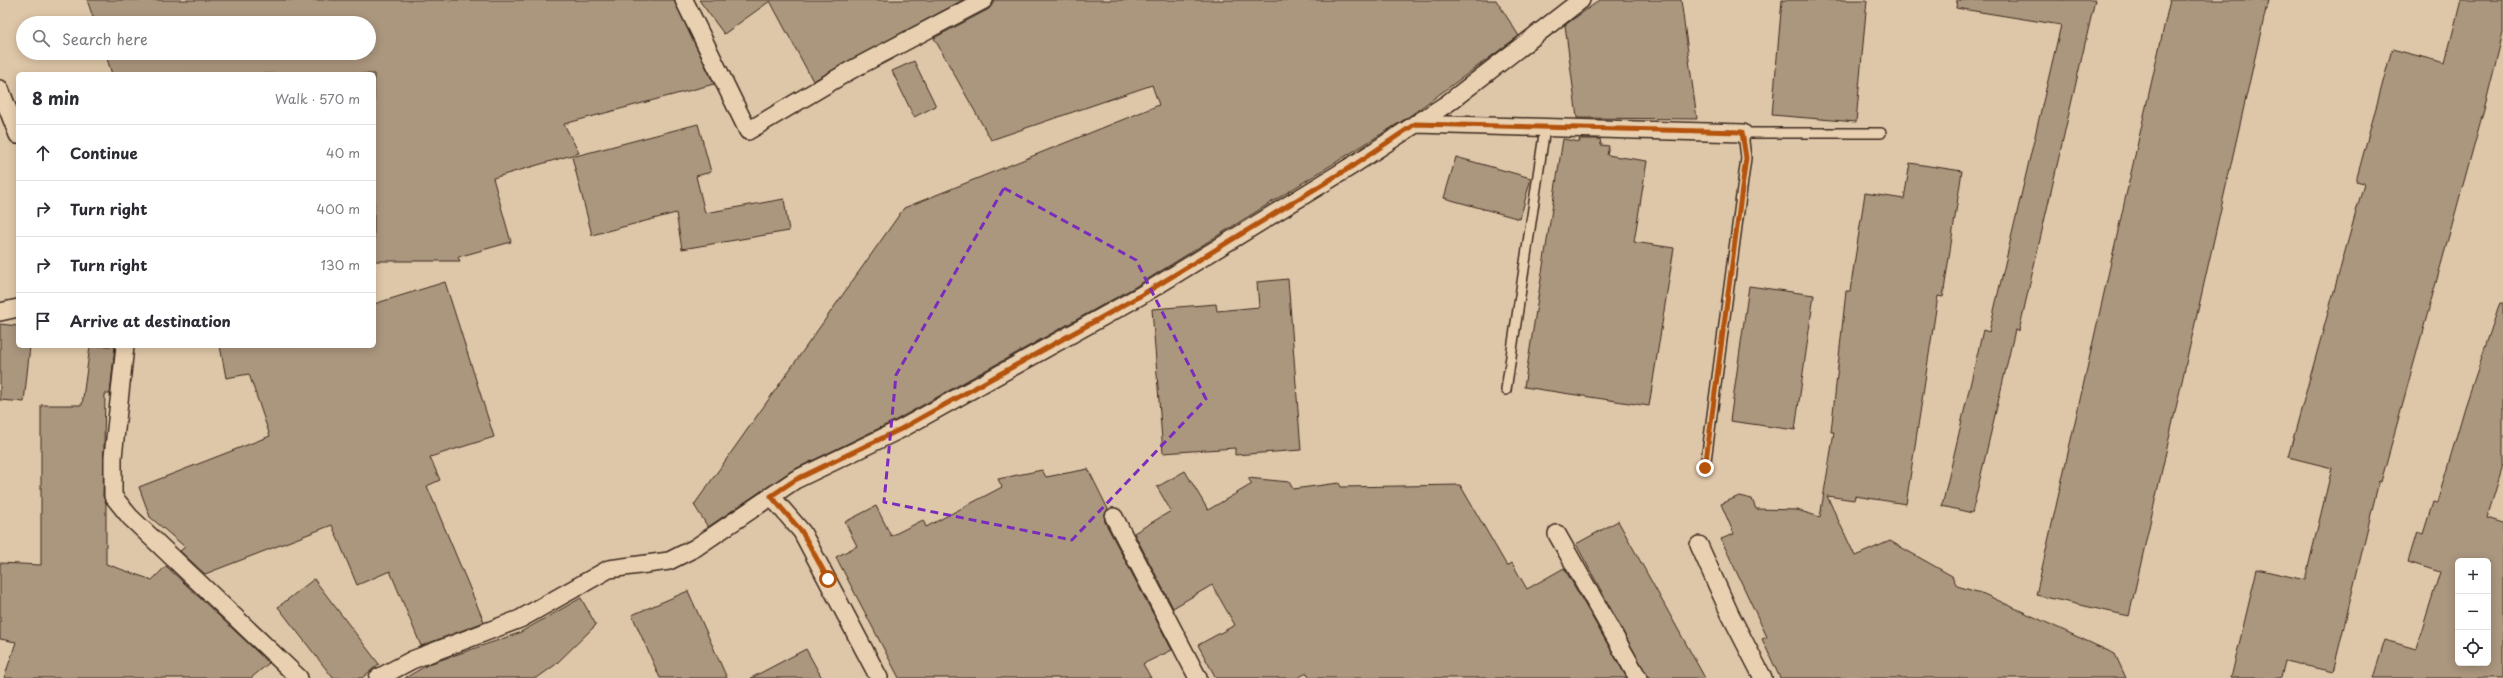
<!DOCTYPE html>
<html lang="en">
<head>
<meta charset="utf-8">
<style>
	:root { --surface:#fff; --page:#f7f7f7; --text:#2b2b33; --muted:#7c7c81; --line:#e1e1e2 }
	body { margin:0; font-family:"Playpen Sans",sans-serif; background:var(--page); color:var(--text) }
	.controls { position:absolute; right:12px; bottom:12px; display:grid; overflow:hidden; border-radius:6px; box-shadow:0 2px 10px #0003 }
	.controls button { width:36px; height:36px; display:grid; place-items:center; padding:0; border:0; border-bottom:1px solid var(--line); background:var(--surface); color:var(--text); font:20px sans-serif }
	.stop { position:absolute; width:12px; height:12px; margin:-9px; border:3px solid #b45309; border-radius:50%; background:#fff }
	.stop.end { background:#b45309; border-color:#fff; box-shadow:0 1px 4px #0008 }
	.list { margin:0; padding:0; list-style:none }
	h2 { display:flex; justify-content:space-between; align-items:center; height:52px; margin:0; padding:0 16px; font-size:17px }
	h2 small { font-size:13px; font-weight:400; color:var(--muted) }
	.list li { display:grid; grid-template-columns:26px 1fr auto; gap:12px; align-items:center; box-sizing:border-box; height:56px; padding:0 16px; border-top:1px solid var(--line) }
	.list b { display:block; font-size:15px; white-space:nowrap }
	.list em { font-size:13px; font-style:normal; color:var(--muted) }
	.icon { flex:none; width:22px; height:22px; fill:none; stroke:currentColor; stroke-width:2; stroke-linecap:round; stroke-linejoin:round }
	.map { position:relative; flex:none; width:2503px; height:678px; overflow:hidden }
	.search { position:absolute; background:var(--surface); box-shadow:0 2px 10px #0003; left:16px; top:16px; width:360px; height:44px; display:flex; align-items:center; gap:10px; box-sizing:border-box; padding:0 14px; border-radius:22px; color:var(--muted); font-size:15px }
	.panel { position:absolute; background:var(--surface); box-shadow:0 2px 10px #0003; left:16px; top:72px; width:360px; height:276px; border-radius:6px }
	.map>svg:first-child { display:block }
	.building { fill:#ab967e; stroke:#3b2a1e; fill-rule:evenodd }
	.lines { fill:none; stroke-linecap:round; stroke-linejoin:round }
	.lane-casing { stroke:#3b2a1e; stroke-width:12 }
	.street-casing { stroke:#3b2a1e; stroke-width:20 }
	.lane { stroke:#e9d0b1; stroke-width:9 }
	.street { stroke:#e9d0b1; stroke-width:17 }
	.route { stroke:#b45309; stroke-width:5 }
	.marked { fill:none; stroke:#7b2cbf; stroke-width:3; stroke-dasharray:8 5; stroke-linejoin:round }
</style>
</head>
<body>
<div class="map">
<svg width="2503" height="678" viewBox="0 0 2503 678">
	<rect width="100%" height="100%" fill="#dec6a8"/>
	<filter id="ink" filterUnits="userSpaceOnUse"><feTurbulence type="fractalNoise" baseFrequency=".025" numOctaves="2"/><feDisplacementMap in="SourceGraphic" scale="8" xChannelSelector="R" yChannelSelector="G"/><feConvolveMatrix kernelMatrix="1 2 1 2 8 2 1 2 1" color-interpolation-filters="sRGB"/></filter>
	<g filter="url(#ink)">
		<path class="building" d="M 87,0 L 674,0 L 714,84 L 564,124 L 579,153 L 493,178 L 511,242 L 458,257 L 460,261 L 374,261 L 374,74 L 112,74 L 105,53 L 369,53 L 369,23 L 95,23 Z
			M 699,0 L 963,0 L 813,81 L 770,1 L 724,34 Z
			M 994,0 L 1496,0 L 1519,36 L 1407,118 L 1135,287 L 896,420 L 791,471 L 708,527 L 694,505 L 904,208 L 1159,105 L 1152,85 L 991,140 L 934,38 L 989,9 Z
			M 1600,0 L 1681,0 L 1697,119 L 1577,118 L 1565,25 Z
			M 1782,0 L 1867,0 L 1856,122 L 1772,115 Z
			M 1957,0 L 2095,0 L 2019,331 L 2015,330 L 1972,513 L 1942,506 L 1983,330 L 1989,332 L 2061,25 L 1956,8 Z
			M 2170,0 L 2268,0 L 2129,616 L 2036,595 Z
			M 2461,0 L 2503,0 L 2503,33 L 2487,98 L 2381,482 L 2379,481 L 2333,672 L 2285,661 L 2281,678 L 2231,678 L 2257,569 L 2305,580 L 2332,468 L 2288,457 L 2364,183 L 2356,181 L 2392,49 L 2445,63 Z
			M 914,61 L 936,106 L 914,117 L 892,71 Z
			M 698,124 L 711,172 L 696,176 L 705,213 L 784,199 L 789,231 L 682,249 L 676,213 L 592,235 L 572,157 Z
			M 1563,139 L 1580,142 L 1579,139 L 1600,139 L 1601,145 L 1609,146 L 1607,155 L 1647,161 L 1634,242 L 1674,248 L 1649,406 L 1524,387 Z
			M 1456,157 L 1531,178 L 1520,219 L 1444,198 Z
			M 1910,163 L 1962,171 L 1943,297 L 1938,296 L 1906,504 L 1855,496 L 1854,500 L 1827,496 L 1855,556 L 1890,541 L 1952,576 L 1957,586 L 1984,594 L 2115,654 L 2126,678 L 1780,678 L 1762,639 L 1767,637 L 1721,539 L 1734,534 L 1721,504 L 1739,496 L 1752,499 L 1756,509 L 1797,510 L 1820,517 L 1834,432 L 1831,432 L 1846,291 L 1850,291 L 1865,193 L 1904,199 Z
			M 1288,279 L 1301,450 L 1235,455 L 1235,448 L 1163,453 L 1152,309 L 1216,304 L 1217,311 L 1259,307 L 1257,282 Z
			M 445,282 L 494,437 L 430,457 L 440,480 L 427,486 L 484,622 L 421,646 L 390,571 L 357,585 L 332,525 L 205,574 L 180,551 L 185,547 L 150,517 L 139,487 L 270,436 L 249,374 L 226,378 L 220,346 L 374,346 L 374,304 Z
			M 1749,286 L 1814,295 L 1795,430 L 1730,421 Z
			M 2500,303 L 2503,303 L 2503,466 L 2487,518 L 2503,523 L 2503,678 L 2373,678 L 2385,640 L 2416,649 L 2440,572 L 2408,562 L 2417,532 L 2423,534 L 2433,502 L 2437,503 L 2465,407 ZM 2458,561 L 2488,561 L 2488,663 L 2458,663 Z
			M 0,324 L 18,326 L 18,346 L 30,346 L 24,402 L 0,400 Z
			M 90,346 L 115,346 L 110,394 L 105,394 L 103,496 L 106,503 L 106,564 L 152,580 L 166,566 L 269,663 L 251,678 L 4,678 L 16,642 L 0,639 L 0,563 L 41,565 L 41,405 L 82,405 Z
			M 1088,469 L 1108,509 L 1104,516 L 1105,522 L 1172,650 L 1143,664 L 1151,678 L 899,678 L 836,557 L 857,546 L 845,522 L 876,506 L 891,536 L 923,520 L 926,527 L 1002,487 L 998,479 L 1042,470 L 1046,477 Z
			M 1185,471 L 1208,510 L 1252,484 L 1248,478 L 1289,482 L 1293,489 L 1339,483 L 1341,487 L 1460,485 L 1507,566 L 1512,563 L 1527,589 L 1564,568 L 1627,678 L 1310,678 L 1307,673 L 1297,678 L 1216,678 L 1198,645 L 1235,625 L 1212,585 L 1173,608 L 1134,533 L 1171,511 L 1157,487 Z
			M 1618,521 L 1705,678 L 1648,678 L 1576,544 Z
			M 314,579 L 379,664 L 362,678 L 333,678 L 278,607 Z
			M 688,591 L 727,678 L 660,678 L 632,615 Z
			M 581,598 L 596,625 L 555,665 L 537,678 L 405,678 L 429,664 L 519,633 Z
			M 806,649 L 822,678 L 751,678 Z"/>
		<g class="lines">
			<defs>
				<path id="lane" d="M 1506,390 L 1545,128
					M 1705,468 L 1746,158 L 1743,133 L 1881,133"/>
				<path id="street" d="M 684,0 L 748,131 L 851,70 L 984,0
					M 0,89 L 18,135
					M 1415,124 L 1743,133
					M 0,312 L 18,308
					M 125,346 L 113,457 L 113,496 L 130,517 L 299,678
					M 771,496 L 802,532 L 879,678
					M 1114,517 L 1198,678
					M 1557,534 L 1638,678
					M 1699,545 L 1730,614 L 1763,678
					M 378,678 L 412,660 L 520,619 L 609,569 L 669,561 L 695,548 L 795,480 L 901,429 L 1140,296 L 1353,165 L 1448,103 L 1581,0"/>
			</defs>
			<use href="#lane" class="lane-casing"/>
			<use href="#street" class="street-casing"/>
			<use href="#lane" class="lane"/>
			<use href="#street" class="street"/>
		</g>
	</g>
	<g class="lines" filter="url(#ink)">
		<path class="route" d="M 828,579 L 802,532 L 771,496 L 795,480 L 901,429 L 1140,296 L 1354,165 L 1415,124 L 1742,132 L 1746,158 L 1705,468"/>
	</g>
	<path class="marked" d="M 1004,188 L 1136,260 L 1206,399 L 1072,540 L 884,502 L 896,375 Z"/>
</svg>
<div class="controls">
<button>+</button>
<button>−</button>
<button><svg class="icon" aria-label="locate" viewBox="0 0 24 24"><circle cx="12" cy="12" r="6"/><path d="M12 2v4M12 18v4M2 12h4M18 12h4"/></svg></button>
</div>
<div class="stop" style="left:828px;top:579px"></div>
<div class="stop end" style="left:1705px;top:468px"></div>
<div class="search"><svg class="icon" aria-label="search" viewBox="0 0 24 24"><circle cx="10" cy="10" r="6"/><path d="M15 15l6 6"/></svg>Search here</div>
<section class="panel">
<h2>8 min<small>Walk · 570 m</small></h2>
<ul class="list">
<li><svg class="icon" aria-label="ahead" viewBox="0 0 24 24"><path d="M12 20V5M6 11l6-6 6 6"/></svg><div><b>Continue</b></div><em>40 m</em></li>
<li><svg class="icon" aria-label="right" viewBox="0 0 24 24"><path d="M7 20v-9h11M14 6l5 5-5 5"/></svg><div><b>Turn right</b></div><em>400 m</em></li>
<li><svg class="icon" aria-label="right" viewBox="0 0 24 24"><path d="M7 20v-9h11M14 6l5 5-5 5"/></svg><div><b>Turn right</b></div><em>130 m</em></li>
<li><svg class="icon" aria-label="arrive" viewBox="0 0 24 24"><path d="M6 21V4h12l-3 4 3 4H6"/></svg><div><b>Arrive at destination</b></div></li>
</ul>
</section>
</div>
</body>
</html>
